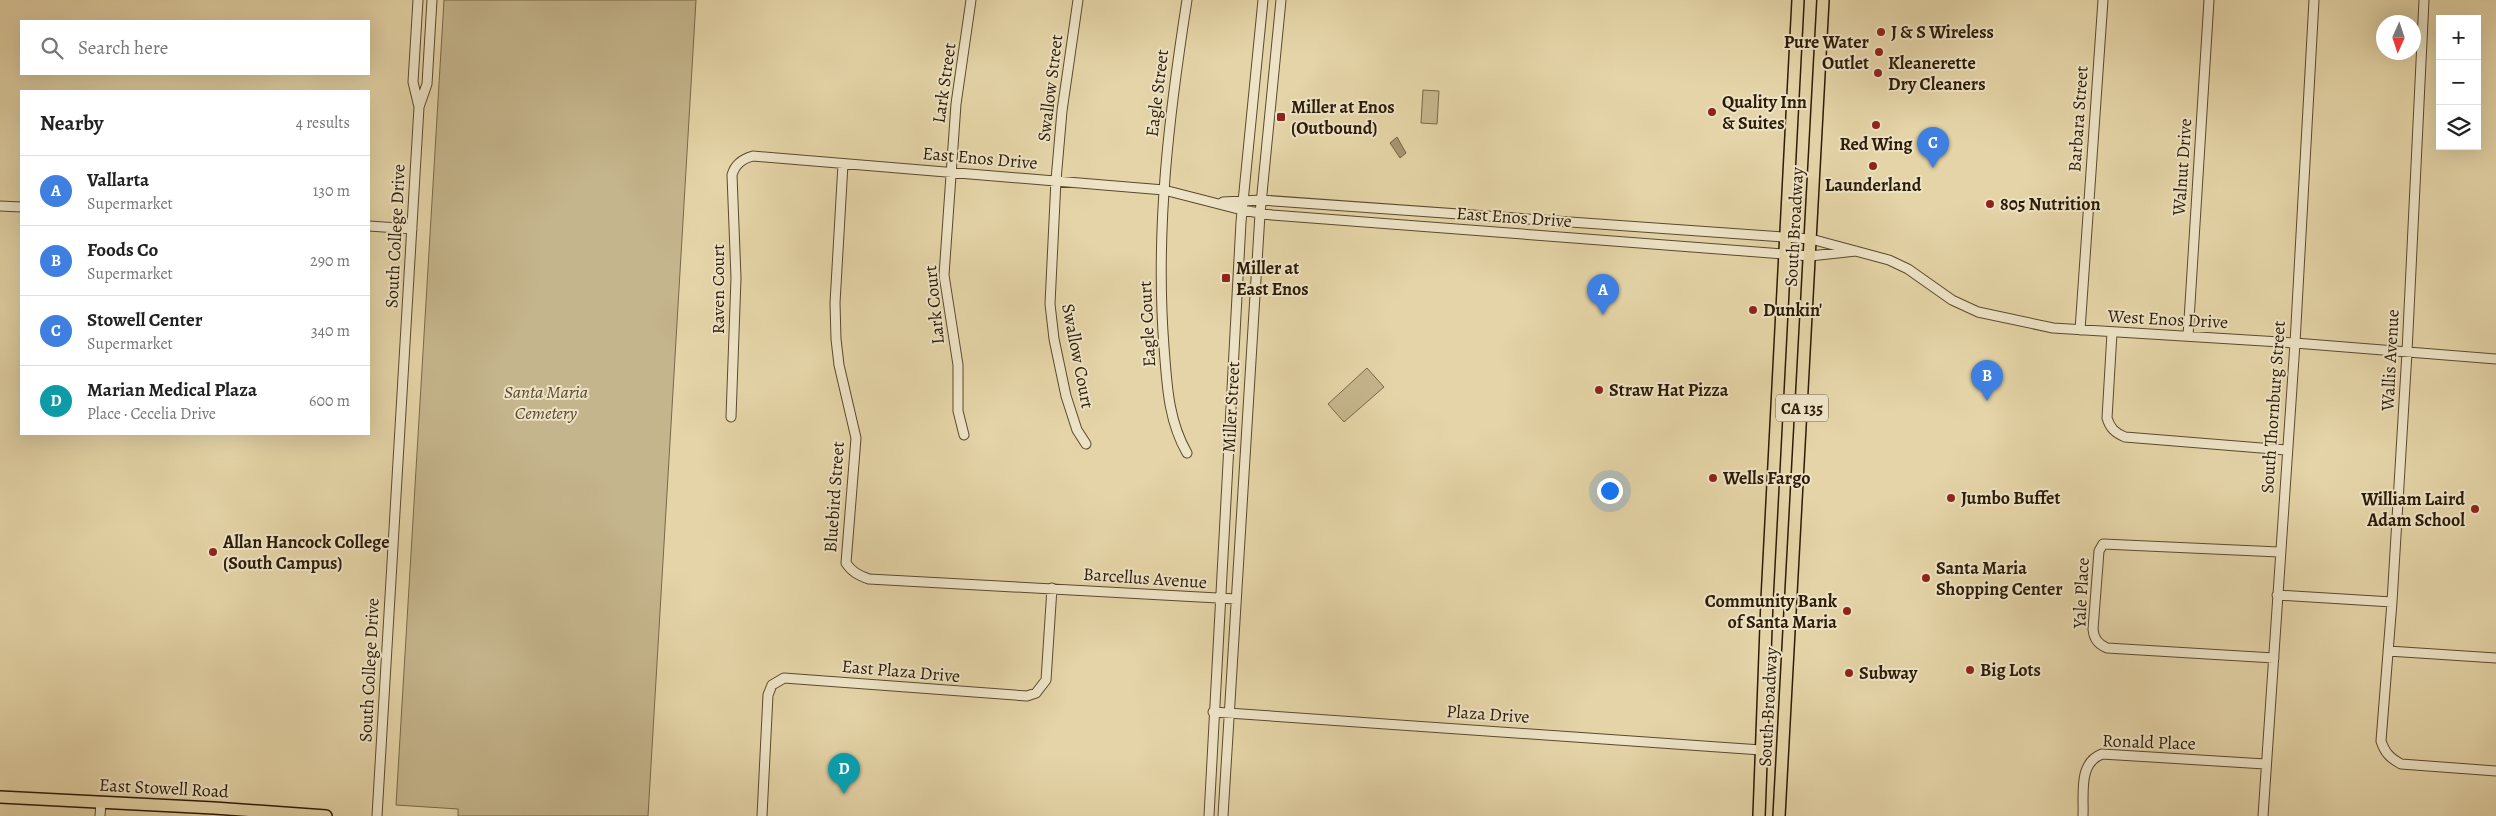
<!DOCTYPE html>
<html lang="en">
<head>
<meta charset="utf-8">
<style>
	:root { --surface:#fff; --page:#f2f2f2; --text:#222; --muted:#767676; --line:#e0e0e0; --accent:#b45309 }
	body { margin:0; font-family:Alegreya,serif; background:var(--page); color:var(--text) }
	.controls { position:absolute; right:15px; top:15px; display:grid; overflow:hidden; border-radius:0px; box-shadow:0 5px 20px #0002 }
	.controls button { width:45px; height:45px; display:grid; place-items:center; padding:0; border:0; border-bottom:1px solid var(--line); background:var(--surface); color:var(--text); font:25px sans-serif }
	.compass { position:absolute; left:2376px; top:15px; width:45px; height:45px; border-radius:50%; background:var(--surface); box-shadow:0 5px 20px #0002; rotate:183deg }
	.you { position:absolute; left:1609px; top:490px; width:18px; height:18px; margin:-12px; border:4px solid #fff; border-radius:50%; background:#1a73e8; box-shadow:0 0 0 8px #1a73e833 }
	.badge { display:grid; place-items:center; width:32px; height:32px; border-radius:50%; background:var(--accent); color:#fff; font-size:16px; font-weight:700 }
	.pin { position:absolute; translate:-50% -41px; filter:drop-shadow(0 1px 2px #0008) }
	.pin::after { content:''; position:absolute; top:26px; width:18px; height:15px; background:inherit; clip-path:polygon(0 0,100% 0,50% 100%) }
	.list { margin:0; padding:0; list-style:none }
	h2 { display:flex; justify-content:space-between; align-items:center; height:65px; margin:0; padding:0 20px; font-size:21px }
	h2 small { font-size:16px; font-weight:400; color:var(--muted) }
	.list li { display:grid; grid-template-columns:32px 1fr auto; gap:15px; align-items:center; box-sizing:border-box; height:70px; padding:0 20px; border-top:1px solid var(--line) }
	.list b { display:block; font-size:19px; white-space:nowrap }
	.list p { margin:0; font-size:16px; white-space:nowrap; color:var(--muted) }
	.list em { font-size:16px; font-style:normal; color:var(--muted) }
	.icon { flex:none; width:28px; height:28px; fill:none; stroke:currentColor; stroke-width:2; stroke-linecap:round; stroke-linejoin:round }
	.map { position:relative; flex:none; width:2496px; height:816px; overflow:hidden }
	.search { position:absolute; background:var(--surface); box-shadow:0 5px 20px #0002; left:20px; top:20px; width:350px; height:55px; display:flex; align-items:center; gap:12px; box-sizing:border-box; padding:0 18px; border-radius:0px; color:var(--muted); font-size:19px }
	.panel { position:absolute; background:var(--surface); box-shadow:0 5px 20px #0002; left:20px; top:90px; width:350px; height:345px; border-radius:0px }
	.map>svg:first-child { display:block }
	.green { fill:#c5b58c; stroke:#786849 }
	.water { fill:#a59570; stroke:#756446 }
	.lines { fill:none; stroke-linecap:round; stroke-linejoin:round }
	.minor-casing { stroke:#5a492e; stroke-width:11 }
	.major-casing { stroke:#2c1b06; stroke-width:14 }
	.minor { stroke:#ede3c6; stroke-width:9 }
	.major { stroke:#e4d4a7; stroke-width:11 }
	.poi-dot { fill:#8f2418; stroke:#ede3c6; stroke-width:2 }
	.labels { text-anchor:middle; stroke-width:4; stroke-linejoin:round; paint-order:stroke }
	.shield { fill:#ede3c6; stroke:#665740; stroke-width:1 }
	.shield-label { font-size:16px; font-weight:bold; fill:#2c1b06 }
	.poi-label { font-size:18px; font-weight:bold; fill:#2c1b06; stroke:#ede3c6; text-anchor:start }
	.street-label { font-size:18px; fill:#2c1b06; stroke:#ede3c6 }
	.park-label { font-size:18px; font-style:italic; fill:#5a492e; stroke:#ede3c6 }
</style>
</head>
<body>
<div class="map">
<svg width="2496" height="816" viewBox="0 0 2496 816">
	<rect width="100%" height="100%" fill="#e4d4a7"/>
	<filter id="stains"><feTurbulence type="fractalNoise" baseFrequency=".004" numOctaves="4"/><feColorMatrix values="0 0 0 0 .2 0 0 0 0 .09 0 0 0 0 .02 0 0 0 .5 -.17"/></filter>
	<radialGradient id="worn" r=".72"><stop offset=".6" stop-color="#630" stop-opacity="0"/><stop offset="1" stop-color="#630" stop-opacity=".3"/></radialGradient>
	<path class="green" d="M 444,0 L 696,0 L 648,816 L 458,816 L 458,809 L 396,805 Z
		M 1423,90 L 1439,91 L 1437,124 L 1421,123 Z
		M 1367,368 L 1384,387 L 1344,422 L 1328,404 Z"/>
	<path class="water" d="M 1397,137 L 1406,153 L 1400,158 L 1390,143 Z"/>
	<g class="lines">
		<defs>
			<path id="minor" d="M 1078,0 L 1062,111 L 1056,180 L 1050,304 L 1054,339 L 1066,396 L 1077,430 L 1086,444
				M 1187,0 C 1169,115 1155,230 1164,347 C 1167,384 1168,420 1187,453
				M 2424,0 L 2407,352 L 2392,602 L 2381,741 C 2385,753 2390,758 2401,764 L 2496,771
				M 419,107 L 427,84 L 432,0
				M 843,164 L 835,303 L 836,339 L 839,365 L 856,438 L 846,563 C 852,572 858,575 869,579 L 1236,599
				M 1223,202 L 1261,200 L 1811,239 L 1889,260 L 1908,269 L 1952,300 L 1978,312 L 2053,328 L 2295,343 L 2496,359
				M 0,206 L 21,207
				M 369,226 L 412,229
				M 2080,330 L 2103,0
				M 2112,333 L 2107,418 C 2110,428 2115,433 2125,437 L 2286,450
				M 2188,336 L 2209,0
				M 731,417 L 736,278 L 732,175 C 735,164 742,159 753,156 L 1164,190 L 1242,210 L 1272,215 L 1810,256 L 1856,251
				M 964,435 L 958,411 L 958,365 L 944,275 L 956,104 L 971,0
				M 2277,595 L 2392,602
				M 2388,651 L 2496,658
				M 2274,658 L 2107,648 C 2098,644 2094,639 2093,629 L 2099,551 L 2103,544 L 2279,552
				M 1213,712 L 1761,750
				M 100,816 L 101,802
				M 377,816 L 419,107 L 413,82 L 418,0
				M 762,816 L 768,695 L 772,685 L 784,678 L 1027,696 L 1036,693 L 1046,680 L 1052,588
				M 1209,816 L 1241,222 L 1263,0
				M 1223,816 L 1260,214 L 1281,0
				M 2083,816 C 2084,794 2078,763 2102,754 L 2265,764
				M 2263,816 L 2295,343 L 2314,0"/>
			<path id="major" d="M 0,797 L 214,808 L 326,816
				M 1759,816 L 1767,600 L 1798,0
				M 1779,816 L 1823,0"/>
		</defs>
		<use href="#minor" class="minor-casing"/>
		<use href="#major" class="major-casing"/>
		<use href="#minor" class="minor"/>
		<use href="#major" class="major"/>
	</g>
	<g class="poi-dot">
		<circle cx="1881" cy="32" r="5"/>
		<circle cx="1879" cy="52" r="5"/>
		<circle cx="1878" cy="73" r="5"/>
		<circle cx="1712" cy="112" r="5"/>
		<rect x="1276" y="112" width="10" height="10" rx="2.5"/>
		<circle cx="1876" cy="125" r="5"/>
		<circle cx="1873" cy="166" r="5"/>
		<circle cx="1990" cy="204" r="5"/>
		<rect x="1221" y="273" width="10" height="10" rx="2.5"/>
		<circle cx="1753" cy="310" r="5"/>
		<circle cx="1599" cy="390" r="5"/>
		<circle cx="1713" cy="478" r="5"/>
		<circle cx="1951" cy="498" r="5"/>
		<circle cx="2475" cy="509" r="5"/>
		<circle cx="213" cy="552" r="5"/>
		<circle cx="1926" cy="578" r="5"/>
		<circle cx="1847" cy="611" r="5"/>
		<circle cx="1970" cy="670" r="5"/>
		<circle cx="1849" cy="673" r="5"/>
	</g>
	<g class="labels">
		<rect class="shield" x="1776" y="394.5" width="52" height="27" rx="4"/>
		<g class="shield-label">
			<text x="1802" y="414">CA 135</text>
		</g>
		<g class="poi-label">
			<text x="1891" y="38">J &amp; S Wireless</text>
			<text x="1869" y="48" text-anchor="end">Pure Water<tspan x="1869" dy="21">Outlet</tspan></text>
			<text x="1888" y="69">Kleanerette<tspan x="1888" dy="21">Dry Cleaners</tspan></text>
			<text x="1722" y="108">Quality Inn<tspan x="1722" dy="21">&amp; Suites</tspan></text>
			<text x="1291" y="113">Miller at Enos<tspan x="1291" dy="21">(Outbound)</tspan></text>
			<text x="1876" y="150" text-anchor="middle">Red Wing</text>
			<text x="1873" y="191" text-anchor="middle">Launderland</text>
			<text x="2000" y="210">805 Nutrition</text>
			<text x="1236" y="274">Miller at<tspan x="1236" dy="21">East Enos</tspan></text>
			<text x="1763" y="316">Dunkin'</text>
			<text x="1609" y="396">Straw Hat Pizza</text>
			<text x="1723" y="484">Wells Fargo</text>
			<text x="1961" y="504">Jumbo Buffet</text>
			<text x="2465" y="505" text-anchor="end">William Laird<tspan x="2465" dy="21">Adam School</tspan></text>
			<text x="223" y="548">Allan Hancock College<tspan x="223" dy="21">(South Campus)</tspan></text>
			<text x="1936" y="574">Santa Maria<tspan x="1936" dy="21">Shopping Center</tspan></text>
			<text x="1837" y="607" text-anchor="end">Community Bank<tspan x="1837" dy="21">of Santa Maria</tspan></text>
			<text x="1980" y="676">Big Lots</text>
			<text x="1859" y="679">Subway</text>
		</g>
		<g class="street-label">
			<text transform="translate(944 83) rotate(-82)" y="6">Lark Street</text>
			<text transform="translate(1050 88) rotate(-83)" y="6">Swallow Street</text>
			<text transform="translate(1157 93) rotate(-83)" y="6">Eagle Street</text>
			<text transform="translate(2078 119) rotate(-86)" y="6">Barbara Street</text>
			<text transform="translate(980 158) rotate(5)" y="6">East Enos Drive</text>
			<text transform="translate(2182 167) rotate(-86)" y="6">Walnut Drive</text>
			<text transform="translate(1514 217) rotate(4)" y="6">East Enos Drive</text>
			<text transform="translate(1794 227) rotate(-87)" y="6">South Broadway</text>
			<text transform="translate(395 236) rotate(-87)" y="6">South College Drive</text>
			<text transform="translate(718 289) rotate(-90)" y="6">Raven Court</text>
			<text transform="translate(934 305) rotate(-96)" y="6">Lark Court</text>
			<text transform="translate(2168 319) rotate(3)" y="6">West Enos Drive</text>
			<text transform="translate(1147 324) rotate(-93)" y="6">Eagle Court</text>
			<text transform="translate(1078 356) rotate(79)" y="6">Swallow Court</text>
			<text transform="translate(2390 360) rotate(-87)" y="6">Wallis Avenue</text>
			<text transform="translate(1231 407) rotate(-87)" y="6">Miller Street</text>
			<text transform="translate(2273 407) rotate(-86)" y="6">South Thornburg Street</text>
			<text transform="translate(834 497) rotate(-86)" y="6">Bluebird Street</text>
			<text transform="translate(1145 578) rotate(4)" y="6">Barcellus Avenue</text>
			<text transform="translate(2081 593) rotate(-87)" y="6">Yale Place</text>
			<text transform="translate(369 670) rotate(-87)" y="6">South College Drive</text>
			<text transform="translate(901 671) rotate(5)" y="6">East Plaza Drive</text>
			<text transform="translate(1768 707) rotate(-87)" y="6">South Broadway</text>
			<text transform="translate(1488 714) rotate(4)" y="6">Plaza Drive</text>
			<text transform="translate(2149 742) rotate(2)" y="6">Ronald Place</text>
			<text transform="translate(164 788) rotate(3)" y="6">East Stowell Road</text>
		</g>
		<g class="park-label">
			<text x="546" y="398">Santa Maria<tspan x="546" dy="21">Cemetery</tspan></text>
		</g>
	</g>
	<rect width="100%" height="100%" filter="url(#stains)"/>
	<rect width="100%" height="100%" fill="url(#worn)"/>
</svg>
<div class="controls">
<button>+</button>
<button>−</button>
<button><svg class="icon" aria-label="layers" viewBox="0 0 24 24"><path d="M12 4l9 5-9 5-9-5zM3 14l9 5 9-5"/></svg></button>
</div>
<svg class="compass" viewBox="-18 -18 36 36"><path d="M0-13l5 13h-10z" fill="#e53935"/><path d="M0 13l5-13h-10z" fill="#767676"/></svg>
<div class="you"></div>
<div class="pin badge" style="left:1603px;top:315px;background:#3f7fe0">A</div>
<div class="pin badge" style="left:1987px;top:401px;background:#3f7fe0">B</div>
<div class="pin badge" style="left:1933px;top:168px;background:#3f7fe0">C</div>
<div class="pin badge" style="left:844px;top:794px;background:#0f9aa8">D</div>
<div class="search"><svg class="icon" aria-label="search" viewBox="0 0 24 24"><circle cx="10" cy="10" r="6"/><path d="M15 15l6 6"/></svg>Search here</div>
<section class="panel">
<h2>Nearby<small>4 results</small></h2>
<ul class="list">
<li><span class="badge" style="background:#3f7fe0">A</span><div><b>Vallarta</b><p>Supermarket</p></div><em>130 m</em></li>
<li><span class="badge" style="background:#3f7fe0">B</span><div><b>Foods Co</b><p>Supermarket</p></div><em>290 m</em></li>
<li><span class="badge" style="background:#3f7fe0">C</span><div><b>Stowell Center</b><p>Supermarket</p></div><em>340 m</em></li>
<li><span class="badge" style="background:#0f9aa8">D</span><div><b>Marian Medical Plaza</b><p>Place · Cecelia Drive</p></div><em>600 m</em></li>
</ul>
</section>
</div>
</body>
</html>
